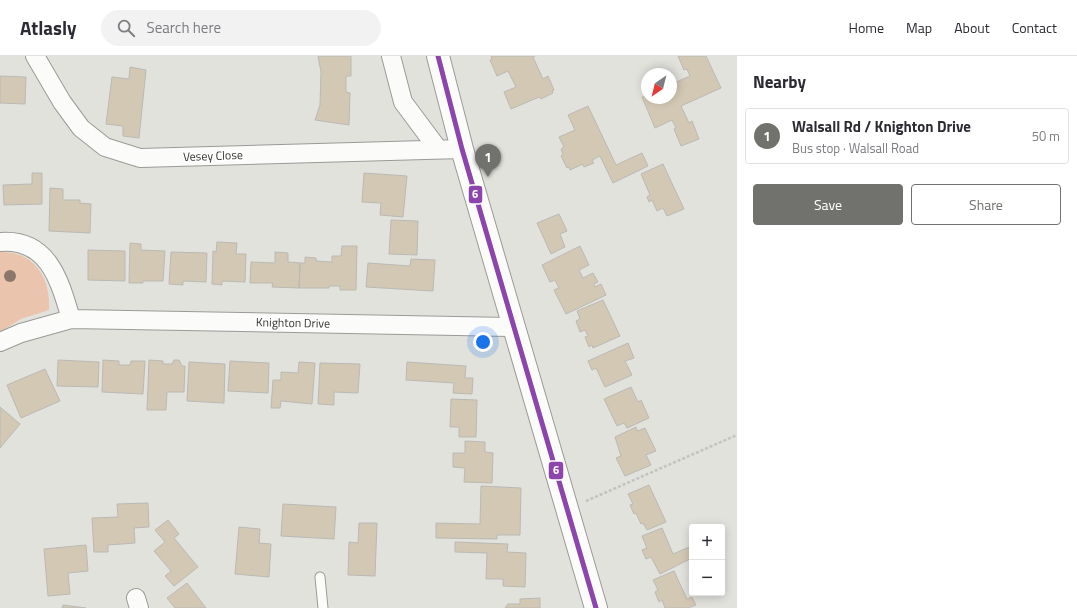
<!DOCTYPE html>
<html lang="en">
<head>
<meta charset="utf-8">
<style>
	:root { --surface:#fff; --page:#f2f2f3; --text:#2b2b33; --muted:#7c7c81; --line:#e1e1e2; --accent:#71716d }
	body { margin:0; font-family:"Titillium Web",sans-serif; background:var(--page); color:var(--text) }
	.controls { position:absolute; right:12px; bottom:12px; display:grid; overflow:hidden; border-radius:4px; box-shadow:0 2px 10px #0003 }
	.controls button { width:36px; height:36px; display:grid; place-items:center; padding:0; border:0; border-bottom:1px solid var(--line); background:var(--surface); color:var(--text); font:20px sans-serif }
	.compass { position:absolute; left:641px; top:12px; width:36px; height:36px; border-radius:50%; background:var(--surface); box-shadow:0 2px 10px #0003; rotate:215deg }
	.you { position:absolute; left:483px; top:286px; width:14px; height:14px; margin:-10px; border:3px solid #fff; border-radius:50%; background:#1a73e8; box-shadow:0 0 0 6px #1a73e833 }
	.badge { display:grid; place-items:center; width:26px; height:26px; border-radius:50%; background:var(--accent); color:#fff; font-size:13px; font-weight:700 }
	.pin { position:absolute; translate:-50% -33px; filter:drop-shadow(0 1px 2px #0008) }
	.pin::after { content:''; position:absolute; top:21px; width:14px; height:12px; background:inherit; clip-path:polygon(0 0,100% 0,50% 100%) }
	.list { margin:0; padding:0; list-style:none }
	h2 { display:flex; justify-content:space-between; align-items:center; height:52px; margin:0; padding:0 16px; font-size:17px }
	h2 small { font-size:13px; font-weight:400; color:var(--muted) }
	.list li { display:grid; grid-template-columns:26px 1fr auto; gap:12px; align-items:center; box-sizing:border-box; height:56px; margin:0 8px 8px; padding:0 8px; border:1px solid var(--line); border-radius:4px }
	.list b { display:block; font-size:15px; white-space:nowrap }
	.list p { margin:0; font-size:13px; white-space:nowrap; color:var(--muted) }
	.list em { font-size:13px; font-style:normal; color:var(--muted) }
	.actions { display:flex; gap:8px; padding:12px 16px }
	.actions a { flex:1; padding:9px 0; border:1px solid var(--accent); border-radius:4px; text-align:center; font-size:14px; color:var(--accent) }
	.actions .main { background:var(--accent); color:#fff }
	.icon { flex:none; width:22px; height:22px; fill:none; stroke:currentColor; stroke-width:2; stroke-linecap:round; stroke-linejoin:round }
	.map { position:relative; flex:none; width:737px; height:552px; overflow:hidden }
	header { display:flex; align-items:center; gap:24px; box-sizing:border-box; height:56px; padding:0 20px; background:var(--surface); border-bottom:1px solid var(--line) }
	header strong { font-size:19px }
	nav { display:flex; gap:22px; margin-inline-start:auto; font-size:14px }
	.search { width:280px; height:36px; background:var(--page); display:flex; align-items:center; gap:10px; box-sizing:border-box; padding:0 14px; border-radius:22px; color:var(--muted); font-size:15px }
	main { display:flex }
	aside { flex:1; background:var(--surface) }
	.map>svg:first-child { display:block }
	.green { fill:#ebc4ad }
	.building { fill:#d3c8b4; stroke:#bab9b5 }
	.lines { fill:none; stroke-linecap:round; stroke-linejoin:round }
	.lane-casing { stroke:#9a9a97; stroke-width:11 }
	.street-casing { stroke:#9a9a97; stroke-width:20 }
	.primary-casing { stroke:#9a9a97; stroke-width:24 }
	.path { stroke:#c2c2c0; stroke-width:2.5; stroke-dasharray:3 2; stroke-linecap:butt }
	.lane { stroke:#fbfbfa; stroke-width:9 }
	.street { stroke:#fbfbfa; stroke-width:18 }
	.primary { stroke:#fbfbfa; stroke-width:22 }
	.bus-1-casing { stroke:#fff; stroke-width:8 }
	.bus-1 { stroke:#8e44ad; stroke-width:5 }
	.tree { fill:#8c786b }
	.labels { text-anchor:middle; stroke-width:3.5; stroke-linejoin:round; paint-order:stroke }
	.street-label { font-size:12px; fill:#343430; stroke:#fff }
	.line-badge { stroke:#fff; stroke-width:1.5 }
	.badge-label { font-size:11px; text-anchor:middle; font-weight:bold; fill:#fff }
</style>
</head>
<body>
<header>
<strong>Atlasly</strong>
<div class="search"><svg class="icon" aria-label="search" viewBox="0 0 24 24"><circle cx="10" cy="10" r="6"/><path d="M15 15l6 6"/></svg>Search here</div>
<nav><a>Home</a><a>Map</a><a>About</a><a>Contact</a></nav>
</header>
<main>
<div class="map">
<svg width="737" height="552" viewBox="0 0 737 552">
	<rect width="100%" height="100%" fill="#e2e2dd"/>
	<path class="green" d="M 0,196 C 35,195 51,223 49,254 L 21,263 L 0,276 Z"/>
	<path class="building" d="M 318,0 L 351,0 L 351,20 L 346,20 L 346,36 L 350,37 L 349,69 L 315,64 L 320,49 L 321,16 Z
		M 491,0 L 535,0 L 533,1 L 543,23 L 548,20 L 554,34 L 552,35 L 553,37 L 541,43 L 539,41 L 511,53 L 504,36 L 516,31 L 508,15 L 497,20 L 490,4 L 492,3 Z
		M 678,0 L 706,0 L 721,32 L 681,50 L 689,67 L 692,65 L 699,83 L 681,90 L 674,73 L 676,72 L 672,64 L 655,72 L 642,41 L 647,39 L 647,42 L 671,42 L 671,26 L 672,28 L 690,20 L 687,13 L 684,14 Z
		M 130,11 L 146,14 L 139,82 L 123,80 L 123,70 L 106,68 L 112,21 L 129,23 Z
		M 0,20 L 26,21 L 25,48 L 0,47 Z
		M 588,50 L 616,109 L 642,97 L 648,110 L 613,127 L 600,100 L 592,104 L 594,107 L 584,111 L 583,108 L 570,114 L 569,111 L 567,112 L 561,100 L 563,99 L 561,93 L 564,91 L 559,81 L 575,74 L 568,59 Z
		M 663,108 L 684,153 L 667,160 L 663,152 L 657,155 L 652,144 L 649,146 L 647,141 L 650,139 L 641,118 Z
		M 32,117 L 42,117 L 42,148 L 4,149 L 3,129 L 32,128 Z
		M 364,117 L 407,120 L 403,161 L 380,159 L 381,147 L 362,146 Z
		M 50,132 L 63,133 L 63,144 L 80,144 L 80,147 L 91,148 L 90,177 L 49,175 Z
		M 559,158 L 567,175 L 560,178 L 565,191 L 551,198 L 537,167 Z
		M 391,164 L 418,165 L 417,199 L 389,198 Z
		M 217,186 L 237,187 L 236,198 L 246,198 L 245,226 L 222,225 L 222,229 L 212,228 L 213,195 L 216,196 Z
		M 130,187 L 141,188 L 141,194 L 165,195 L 163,225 L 143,225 L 143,227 L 129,227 Z
		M 342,190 L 357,190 L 356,234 L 340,234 L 340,230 L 329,230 L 329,232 L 299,232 L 300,207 L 305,207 L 305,201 L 316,202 L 316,205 L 332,206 L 332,200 L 341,200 Z
		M 580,190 L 589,209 L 579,214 L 583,222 L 593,217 L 598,226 L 594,228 L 595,231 L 601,228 L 606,239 L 566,258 L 554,234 L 559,232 L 555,224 L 550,226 L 542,209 Z
		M 88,194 L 125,195 L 125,225 L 88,224 Z
		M 171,196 L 207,197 L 206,226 L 183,225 L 183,229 L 169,228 Z
		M 275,196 L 288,197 L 288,206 L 300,207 L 299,232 L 272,231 L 273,227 L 250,227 L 251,206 L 275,207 Z
		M 411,203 L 435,204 L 433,235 L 366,231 L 368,207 L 410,210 Z
		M 603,244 L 620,280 L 593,292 L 592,289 L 589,291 L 585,281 L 588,280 L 585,274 L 580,276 L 576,265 L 580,263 L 577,255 Z
		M 628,287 L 634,302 L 625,305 L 632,319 L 605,331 L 596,312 L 592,314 L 588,305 Z
		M 58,304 L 99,306 L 98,331 L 57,330 Z
		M 103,304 L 119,305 L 119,309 L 130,309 L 131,305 L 145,305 L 143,338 L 102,336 Z
		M 149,304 L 163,305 L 163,308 L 172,308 L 174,304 L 179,304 L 182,310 L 185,310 L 184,336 L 167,336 L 166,354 L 147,354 Z
		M 230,305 L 269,307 L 268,337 L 228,335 Z
		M 189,306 L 225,308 L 224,347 L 187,345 Z
		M 299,306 L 315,307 L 312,348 L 281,345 L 280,352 L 271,352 L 273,324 L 281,324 L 281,316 L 298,317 Z
		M 407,306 L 466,310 L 465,322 L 473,322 L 472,338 L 453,337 L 454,327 L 406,324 Z
		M 320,307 L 360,308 L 358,337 L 334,336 L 334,349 L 318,348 Z
		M 45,313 L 60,345 L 21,362 L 7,329 Z
		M 631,331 L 638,346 L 641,344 L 649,362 L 627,372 L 624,367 L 617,370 L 604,343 Z
		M 451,343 L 477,344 L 476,381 L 459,381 L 459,371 L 450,371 Z
		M 0,351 L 20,368 L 0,392 Z
		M 636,371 L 637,375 L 645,372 L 656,395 L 646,399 L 651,409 L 625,420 L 616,402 L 621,400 L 615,381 Z
		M 465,385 L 485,386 L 485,396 L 493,397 L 492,427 L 464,426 L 465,412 L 453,411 L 453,397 L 465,397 Z
		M 649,429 L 666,466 L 647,474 L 643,467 L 641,468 L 636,457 L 634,458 L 630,449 L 633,448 L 628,438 Z
		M 481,430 L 521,432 L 520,479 L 497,479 L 497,483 L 436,482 L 436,467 L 480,468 Z
		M 148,447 L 149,471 L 134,472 L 135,487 L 108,489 L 108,496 L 94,496 L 92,462 L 118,461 L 117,448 Z
		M 283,448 L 336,451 L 334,483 L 281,480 Z
		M 168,464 L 179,478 L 174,482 L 198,511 L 174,530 L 165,520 L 171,515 L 154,495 L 165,486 L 155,474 Z
		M 359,467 L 377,467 L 375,520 L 348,519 L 349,486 L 358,487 Z
		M 239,471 L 260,473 L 259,487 L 271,488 L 269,521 L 235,518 Z
		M 662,472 L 673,498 L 692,490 L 692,502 L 660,518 L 651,501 L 646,503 L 642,494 L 647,492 L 642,480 Z
		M 455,486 L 508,488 L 507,496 L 526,497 L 525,531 L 503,530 L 503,523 L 486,523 L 487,497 L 455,496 Z
		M 86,489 L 88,515 L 68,517 L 70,538 L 48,540 L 44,493 Z
		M 674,515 L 687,543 L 692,541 L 696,549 L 688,552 L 665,552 L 662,544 L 659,546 L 655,536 L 658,534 L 653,524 Z
		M 187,527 L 206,552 L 175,552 L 167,542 Z
		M 540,542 L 540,552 L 505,552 L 508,548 L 520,548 L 520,543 Z
		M 63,549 L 86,552 L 62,552 Z"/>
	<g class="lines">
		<defs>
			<path id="lane" d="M 320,521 L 323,552"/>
			<path id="street" d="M 35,0 L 62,46 L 81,72 L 105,91 L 140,102 L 462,93
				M 391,0 L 403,46 L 438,93
				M 0,186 C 49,182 60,226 71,263
				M 0,286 L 21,277 L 71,263 L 515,271
				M 136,542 L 139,552"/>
			<path id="primary" d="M 438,0 L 462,93 L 596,552"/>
		</defs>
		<use href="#lane" class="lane-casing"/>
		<use href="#street" class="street-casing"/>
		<use href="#primary" class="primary-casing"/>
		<path class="path" d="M 586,445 L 737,379"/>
		<use href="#lane" class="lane"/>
		<use href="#street" class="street"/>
		<use href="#primary" class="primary"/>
		<defs>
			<path id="bus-1" d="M 438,0 L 462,93 L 596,552"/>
		</defs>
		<use href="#bus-1" class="bus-1-casing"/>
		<use href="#bus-1" class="bus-1"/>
	</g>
	<circle class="tree" cx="10" cy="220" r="6"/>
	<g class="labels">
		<g class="street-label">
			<text transform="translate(213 100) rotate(-2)" y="4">Vesey Close</text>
			<text transform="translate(293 267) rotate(1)" y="4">Knighton Drive</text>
		</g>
	</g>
	<g class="line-badge">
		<rect x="468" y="129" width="15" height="19" rx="4" fill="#8e44ad"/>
		<rect x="548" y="405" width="16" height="19" rx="4" fill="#8e44ad"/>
	</g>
	<g class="badge-label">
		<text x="475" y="142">6</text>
		<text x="556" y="418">6</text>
	</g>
</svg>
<div class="controls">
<button>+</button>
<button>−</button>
</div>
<svg class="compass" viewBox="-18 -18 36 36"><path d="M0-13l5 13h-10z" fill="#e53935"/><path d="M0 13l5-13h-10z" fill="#7c7c81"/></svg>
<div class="you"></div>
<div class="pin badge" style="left:488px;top:121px">1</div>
</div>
<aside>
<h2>Nearby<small></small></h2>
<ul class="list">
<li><span class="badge">1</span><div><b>Walsall Rd / Knighton Drive</b><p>Bus stop · Walsall Road</p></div><em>50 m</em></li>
</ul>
<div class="actions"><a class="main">Save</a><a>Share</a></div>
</aside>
</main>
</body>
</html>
